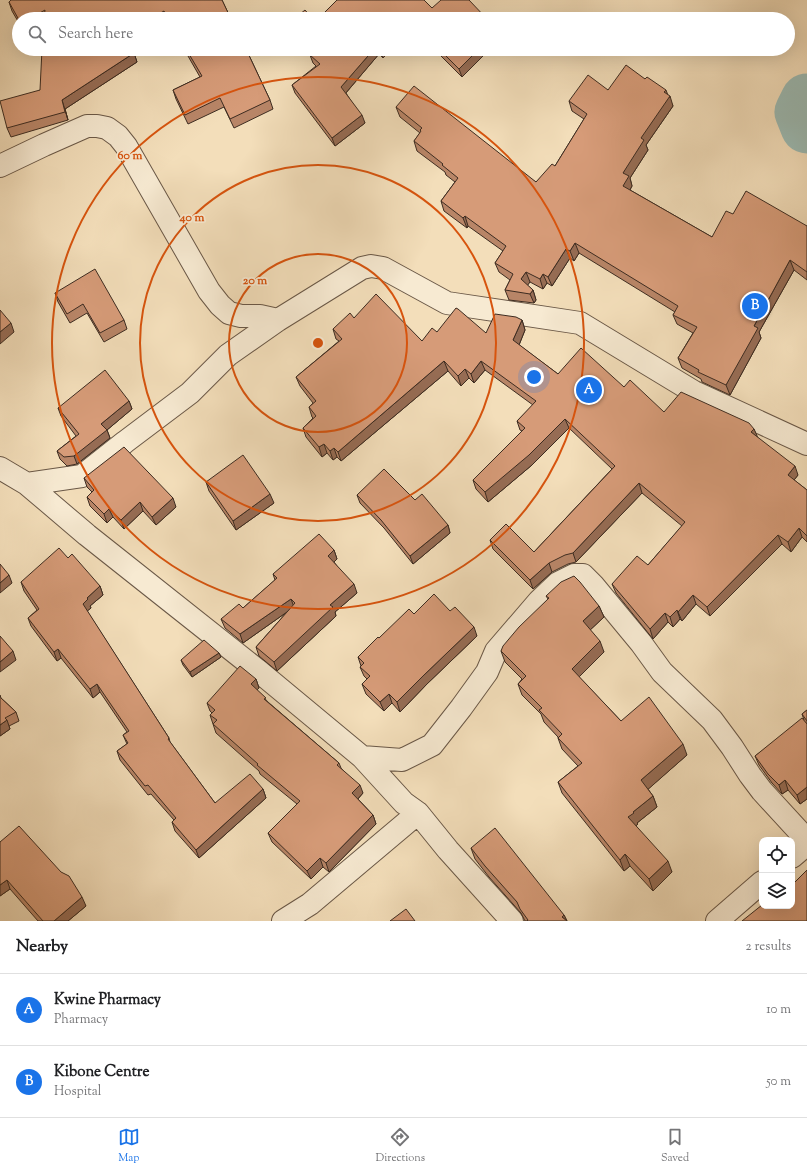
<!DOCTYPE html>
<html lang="en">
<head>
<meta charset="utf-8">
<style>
	:root { --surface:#fff; --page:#f2f2f2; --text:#202124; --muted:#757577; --line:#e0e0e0; --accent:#1a73e8 }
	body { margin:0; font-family:"Sorts Mill Goudy",serif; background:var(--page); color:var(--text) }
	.controls { position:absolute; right:12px; bottom:12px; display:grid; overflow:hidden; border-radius:8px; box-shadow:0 4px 16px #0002 }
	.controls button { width:36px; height:36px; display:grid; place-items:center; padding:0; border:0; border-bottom:1px solid var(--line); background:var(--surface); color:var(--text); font:20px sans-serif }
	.you { position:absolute; left:534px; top:377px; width:14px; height:14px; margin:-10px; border:3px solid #fff; border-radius:50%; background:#1a73e8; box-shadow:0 0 0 6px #1a73e833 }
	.badge { display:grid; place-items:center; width:26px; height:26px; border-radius:50%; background:var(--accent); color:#fff; font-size:13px; font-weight:700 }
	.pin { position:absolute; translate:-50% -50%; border:2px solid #fff; box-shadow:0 1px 4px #0006 }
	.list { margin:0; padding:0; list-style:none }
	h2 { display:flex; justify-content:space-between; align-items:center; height:52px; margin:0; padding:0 16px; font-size:17px }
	h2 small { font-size:13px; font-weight:400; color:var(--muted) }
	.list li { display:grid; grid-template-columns:26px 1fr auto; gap:12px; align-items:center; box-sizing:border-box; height:72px; padding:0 16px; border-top:1px solid var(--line) }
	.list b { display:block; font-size:15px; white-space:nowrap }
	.list p { margin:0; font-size:13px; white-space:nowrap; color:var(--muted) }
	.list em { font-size:13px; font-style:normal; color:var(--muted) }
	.icon { flex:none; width:22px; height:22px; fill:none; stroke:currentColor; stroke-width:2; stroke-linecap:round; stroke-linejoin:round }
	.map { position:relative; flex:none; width:807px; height:921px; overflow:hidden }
	.search { position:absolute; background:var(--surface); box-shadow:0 4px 16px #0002; left:12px; right:12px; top:12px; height:44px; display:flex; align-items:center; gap:10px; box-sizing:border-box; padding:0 14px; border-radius:22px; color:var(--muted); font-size:15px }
	.sheet { height:196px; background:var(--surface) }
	nav { display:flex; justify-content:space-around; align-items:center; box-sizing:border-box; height:56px; border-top:1px solid var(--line); background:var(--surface); font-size:11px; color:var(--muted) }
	nav a { display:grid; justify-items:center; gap:2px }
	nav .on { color:var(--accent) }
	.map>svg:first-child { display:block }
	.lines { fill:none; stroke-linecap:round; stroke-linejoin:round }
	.river { stroke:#9cbbb4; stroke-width:53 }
	.street-casing { stroke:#6a5847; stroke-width:24 }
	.street { stroke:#f7ead2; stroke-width:22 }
	.wall { fill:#b88567; stroke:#3d2c21 }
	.shaded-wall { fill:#966c54; stroke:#3d2c21 }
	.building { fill:#d69b78; stroke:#3d2c21 }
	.ring { fill:none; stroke:#d7540e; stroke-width:2 }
	.centre { fill:#d7540e; stroke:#f7ead2; stroke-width:2 }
	.ring-label { font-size:12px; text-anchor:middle; font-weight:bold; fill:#d7540e; stroke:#f7ead2; stroke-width:3.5; stroke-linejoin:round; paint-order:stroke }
</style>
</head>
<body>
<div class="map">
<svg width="807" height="921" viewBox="0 0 807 921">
	<rect width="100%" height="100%" fill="#f3deba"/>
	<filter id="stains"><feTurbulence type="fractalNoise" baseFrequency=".005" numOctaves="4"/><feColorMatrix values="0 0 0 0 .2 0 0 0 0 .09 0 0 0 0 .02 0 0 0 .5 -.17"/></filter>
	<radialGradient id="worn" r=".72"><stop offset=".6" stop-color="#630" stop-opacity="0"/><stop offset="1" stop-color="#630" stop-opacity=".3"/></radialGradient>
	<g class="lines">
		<path class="river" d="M 807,100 L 801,112 L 807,127"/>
		<defs>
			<path id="street" d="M 0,166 L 44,145 L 87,126 L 97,126 L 107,128 L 118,136 L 126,146 L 209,291 L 220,305 L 229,313 L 241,316 L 260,316 L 278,320 L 362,268 L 371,266 L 383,268 L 447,303 L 580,323 L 694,392 L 807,444
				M 0,468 L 27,484 L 87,535 L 256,669 L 362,757 L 404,803 L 418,813 L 448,850 L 512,921
				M 27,484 L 82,476 L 125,442 L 190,393 L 228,355 L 278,320
				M 362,757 L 402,760 L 432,745 L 461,708 L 487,672 L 496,651 L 539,601 L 558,583 L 574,575 L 583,575 L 593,585 L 641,643 L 662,672 L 712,720 L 732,747 L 750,775 L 762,791 L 807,840
				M 792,857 L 807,844
				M 283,921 L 310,904 L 418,813
				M 717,921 L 762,882"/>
		</defs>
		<use href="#street" class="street-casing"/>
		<use href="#street" class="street"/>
	</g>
	<path class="wall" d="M 222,0 L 231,19 L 19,19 L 19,23 L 12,11 L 9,2 Z
		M 184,49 L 246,49 L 270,100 L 273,109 L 234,128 L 224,107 L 188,124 L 176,99 L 173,90 L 200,77 Z
		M 305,49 L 392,49 L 383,58 L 379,54 L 346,93 L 365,123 L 335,146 L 295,93 L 292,85 L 316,66 L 313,63 L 310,55 Z
		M 434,49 L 487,49 L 488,51 L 462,77 Z
		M 134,53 L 137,62 L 65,109 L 68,120 L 11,137 L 7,128 L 40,90 Z
		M 645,79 L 667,95 L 673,106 L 646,145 L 648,150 L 630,178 L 632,186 L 630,190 L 712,237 L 733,214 L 807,226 L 807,280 L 794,270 L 759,332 L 761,338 L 730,395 L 702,382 L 701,379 L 682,368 L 678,358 L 693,333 L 677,324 L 673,315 L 675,312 L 579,253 L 574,261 L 570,258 L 552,286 L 547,283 L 543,289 L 530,282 L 527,285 L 533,290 L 536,300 L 534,303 L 509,300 L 505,290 L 510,280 L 499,272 L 495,263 L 503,251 L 468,226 L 467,228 L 444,211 L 441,201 L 455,182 L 446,175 L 445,172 L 417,151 L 414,141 L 420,133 L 400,117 L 396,107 L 536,182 L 555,166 L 584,119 L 572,111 L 569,101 Z
		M 55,293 L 124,320 L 127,329 L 104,342 L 87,313 L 70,323 L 58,302 Z
		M 354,318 L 422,341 L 437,332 L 486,333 L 522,320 L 525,330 L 519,345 L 558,374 L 624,387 L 664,412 L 754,429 L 757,437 L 798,475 L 794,480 L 807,490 L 807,542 L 802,537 L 791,552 L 782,544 L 710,616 L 696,604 L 682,621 L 680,619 L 673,627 L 668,622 L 653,639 L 616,593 L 612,584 L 648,565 L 682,526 L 642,493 L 576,562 L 568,564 L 552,572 L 533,589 L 493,549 L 490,540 L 534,552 L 612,469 L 569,428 L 532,465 L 488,502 L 476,489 L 473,480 L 522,431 L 520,430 L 517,421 L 533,405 L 485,370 L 474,383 L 469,378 L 461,386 L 448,371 L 341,461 L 337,457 L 333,460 L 327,453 L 322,457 L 306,437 L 303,428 L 313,418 L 312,417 L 309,407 L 313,403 L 300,386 L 296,377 L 339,341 L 336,339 L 333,329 Z
		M 129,401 L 132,409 L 107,430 L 110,438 L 77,464 L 67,466 L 60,459 L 57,451 L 76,436 L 61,416 L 58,408 Z
		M 84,478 L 176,507 L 156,525 L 143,511 L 124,529 L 113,517 L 107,523 L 90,506 L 87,497 L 92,492 L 87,487 Z
		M 206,482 L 274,503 L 236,530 L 209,491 Z
		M 357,495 L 415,500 L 448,525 L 450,533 L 413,564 L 384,528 L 360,503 Z
		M 334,550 L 337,559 L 334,562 L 357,593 L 335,612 L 336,616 L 277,671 L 259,656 L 256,647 L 287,612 L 243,643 L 225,628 L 221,619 L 243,608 L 275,580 L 273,574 Z
		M 68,558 L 100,586 L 103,595 L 90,606 L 91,608 L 87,611 L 169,738 L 170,742 L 215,803 L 263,789 L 266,798 L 199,858 L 175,831 L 172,822 L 174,820 L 151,794 L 148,795 L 120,760 L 117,751 L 127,744 L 123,735 L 127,732 L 100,692 L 93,698 L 61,658 L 57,661 L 31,626 L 28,618 L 37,610 L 24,591 L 21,582 Z
		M 546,596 L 599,606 L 604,617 L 590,630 L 604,652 L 579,677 L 621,721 L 687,755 L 648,789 L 653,796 L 657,807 L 637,823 L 638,824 L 636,826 L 672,872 L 653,891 L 630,866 L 624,871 L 562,793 L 558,782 L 578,766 L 562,749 L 558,738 L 558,737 L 544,722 L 541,714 L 522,695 L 518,684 L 522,679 L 505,662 L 501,651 L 548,599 Z
		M 450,611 L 477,636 L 427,684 L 400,712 L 392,703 L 384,711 L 366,694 L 362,684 L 367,679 L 364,676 L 360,667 L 361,666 L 358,657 L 379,638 L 414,614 Z
		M 219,653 L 221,657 L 192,677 L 183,665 L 181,660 Z
		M 256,679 L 259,688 L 257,690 L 268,702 L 339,763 L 341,768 L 363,793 L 358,799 L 373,815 L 376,824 L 329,872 L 323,867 L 311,879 L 272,842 L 268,833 L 297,804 L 260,774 L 259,771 L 216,733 L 210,715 L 212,713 L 210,711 L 207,703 Z
		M 1,698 L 16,712 L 19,721 L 9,726 L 10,729 L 0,736 Z
		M 807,710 L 807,799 L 800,804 L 788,790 L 782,794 L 772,783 L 759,765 L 755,756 L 804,720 L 802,714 Z
		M 0,842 L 86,906 L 68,921 L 38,921 L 10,889 L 0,896 Z
		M 471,848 L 564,915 L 567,921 L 525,921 L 521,913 L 489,877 L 475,859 Z"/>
	<path class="shaded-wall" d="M 164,11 L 167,19 L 150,19 Z
		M 374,49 L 377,49 L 379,54 L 344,95 L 341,87 Z
		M 381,49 L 392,49 L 383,58 L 380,50 Z
		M 479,49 L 487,49 L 488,51 L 462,77 L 459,69 Z
		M 134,53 L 137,62 L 65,109 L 68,120 L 62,100 Z
		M 666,90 L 669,98 L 670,96 L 673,106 L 646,145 L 648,150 L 630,178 L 632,186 L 627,195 L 623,186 L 623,173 L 664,92 Z
		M 362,115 L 365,123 L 335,146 L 332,138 Z
		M 465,216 L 468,226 L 467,228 L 463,218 Z
		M 575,243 L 579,253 L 574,261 L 570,251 Z
		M 566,249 L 570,258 L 552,286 L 548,277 Z
		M 790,260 L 794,270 L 759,332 L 761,338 L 730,395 L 726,385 L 754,326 Z
		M 526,272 L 530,282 L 525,289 L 521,279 Z
		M 543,274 L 547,283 L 543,289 L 540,279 Z
		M 533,290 L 536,300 L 534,303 L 530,294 Z
		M 522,320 L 525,330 L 517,350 L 513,340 Z
		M 11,323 L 14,332 L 0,344 L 0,332 Z
		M 444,361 L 448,371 L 341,461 L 338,452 Z
		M 481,361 L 485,370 L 474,383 L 471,374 Z
		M 465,369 L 469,378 L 461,386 L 458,376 Z
		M 129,401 L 132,409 L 107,430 L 110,438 L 77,464 L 74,456 L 101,424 Z
		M 565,419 L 569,428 L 532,465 L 488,502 L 485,492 Z
		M 754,429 L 758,438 L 751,432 Z
		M 324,444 L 327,453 L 322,457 L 319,447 Z
		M 334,448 L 337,457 L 333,460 L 330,451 Z
		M 795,466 L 798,475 L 791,484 L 788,475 Z
		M 639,483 L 642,493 L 576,562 L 573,553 Z
		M 270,494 L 274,503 L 236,530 L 233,521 Z
		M 173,498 L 176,507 L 156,525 L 152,517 Z
		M 140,502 L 143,511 L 124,529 L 121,520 Z
		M 109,509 L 113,517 L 107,523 L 104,514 Z
		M 448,525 L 450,533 L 413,564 L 410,556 Z
		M 799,528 L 802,537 L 791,552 L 788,542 Z
		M 778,535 L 782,544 L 710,616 L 707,607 Z
		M 334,550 L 337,559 L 331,565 L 328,556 Z
		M 549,563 L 552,572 L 533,589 L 530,580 Z
		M 9,575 L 12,583 L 0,593 L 0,583 Z
		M 354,584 L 357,593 L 335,612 L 336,616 L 277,671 L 274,662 L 330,605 Z
		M 100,586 L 103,595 L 90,606 L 91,608 L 86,612 L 83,604 L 87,598 Z
		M 693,595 L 696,604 L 682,621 L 678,612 Z
		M 291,599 L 294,607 L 243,643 L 240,634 Z
		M 599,606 L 604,617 L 587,633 L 583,621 Z
		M 677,610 L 680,619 L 673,627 L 670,617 Z
		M 665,613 L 668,622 L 653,639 L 650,629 Z
		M 474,627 L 477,636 L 427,684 L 400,712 L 397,702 L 424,675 Z
		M 600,641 L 604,652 L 576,680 L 572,669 Z
		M 58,649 L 61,658 L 57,661 L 54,652 Z
		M 13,651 L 16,660 L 0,672 L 0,662 Z
		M 219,653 L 221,657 L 192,677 L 190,672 Z
		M 256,679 L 259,688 L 254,693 L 251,684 Z
		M 97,684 L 100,692 L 93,698 L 90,689 Z
		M 389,694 L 392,703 L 384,711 L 380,702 Z
		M 7,720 L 10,729 L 0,736 L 0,725 Z
		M 683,744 L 687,755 L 645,792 L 641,780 Z
		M 785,780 L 788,790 L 782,794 L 779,785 Z
		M 360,785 L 363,793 L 355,802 L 352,793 Z
		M 807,787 L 807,799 L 800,804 L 797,795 Z
		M 263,789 L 266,798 L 199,858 L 196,850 Z
		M 653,796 L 657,807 L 637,823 L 638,824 L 632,829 L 628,817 L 633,812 Z
		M 373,815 L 376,824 L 329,872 L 326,863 Z
		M 625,854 L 630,866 L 624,871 L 620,860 Z
		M 320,858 L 323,867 L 311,879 L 307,871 Z
		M 668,861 L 672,872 L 653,891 L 649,879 Z
		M 7,880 L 10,889 L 0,896 L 0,885 Z
		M 82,897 L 86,906 L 68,921 L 54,921 Z
		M 564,915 L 567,921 L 562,917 Z"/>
	<path class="building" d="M 11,0 L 222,0 L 231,19 L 168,19 L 164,11 L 150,19 L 44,19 L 45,10 L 29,19 L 19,19 L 19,20 L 9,2 Z
		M 337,0 L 424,0 L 432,8 L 441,0 L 469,0 L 487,19 L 318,19 Z
		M 305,10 L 313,19 L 294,19 Z
		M 42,49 L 131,49 L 134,53 L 62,100 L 65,112 L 7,128 L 0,101 L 40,90 Z
		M 186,49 L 246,49 L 270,100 L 230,119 L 220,98 L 185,115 L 173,90 L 202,76 Z
		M 309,49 L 374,49 L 341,87 L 362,115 L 332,138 L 292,85 L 320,64 L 310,55 L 312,52 Z
		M 439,49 L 479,49 L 459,69 Z
		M 626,65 L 645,79 L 647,77 L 666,90 L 664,92 L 670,96 L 641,138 L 644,140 L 623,173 L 629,176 L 623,186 L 712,237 L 726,211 L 733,214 L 746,191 L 807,226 L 807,272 L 790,260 L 754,326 L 758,328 L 726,385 L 698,372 L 699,370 L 678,358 L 697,327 L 673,315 L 678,306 L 575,243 L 570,251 L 566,249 L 548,277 L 543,274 L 540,279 L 526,272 L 521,279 L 533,290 L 530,294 L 505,290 L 513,274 L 495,263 L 506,246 L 465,216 L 463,218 L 441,201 L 458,178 L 442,165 L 443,164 L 414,141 L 421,131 L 420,130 L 422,128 L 396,107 L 414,86 L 536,182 L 552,164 L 555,166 L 587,114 L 569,101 L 588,75 L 608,90 Z
		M 95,269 L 124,320 L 100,333 L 83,304 L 67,314 L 55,293 Z
		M 376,294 L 422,341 L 432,328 L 437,332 L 456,308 L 458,309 L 486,333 L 495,314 L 516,317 L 522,320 L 513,340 L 558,374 L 581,348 L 624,387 L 630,380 L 664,412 L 681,392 L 749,423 L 754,429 L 751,432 L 795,466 L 788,475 L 807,490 L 807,536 L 799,528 L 788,542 L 778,535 L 707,607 L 693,595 L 678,612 L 677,610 L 670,617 L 665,613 L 650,629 L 612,584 L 637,556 L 648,565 L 685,522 L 639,483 L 573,553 L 565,555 L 549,563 L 530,580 L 490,540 L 506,524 L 534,552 L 615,466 L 565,419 L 529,455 L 485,492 L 473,480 L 525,428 L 517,421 L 536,401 L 481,361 L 471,374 L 465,369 L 458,376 L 444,361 L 338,452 L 334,448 L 330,451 L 324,444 L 319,447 L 303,428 L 316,416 L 309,407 L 316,401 L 296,377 L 342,339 L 333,329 L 350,313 L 354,318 Z
		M 0,310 L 11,323 L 0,332 Z
		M 105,370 L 129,401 L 101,424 L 107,430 L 74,456 L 64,457 L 57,451 L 79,434 L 58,408 Z
		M 124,447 L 173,498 L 152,517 L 140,502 L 121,520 L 109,509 L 104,514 L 87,497 L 94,490 L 84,478 Z
		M 243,455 L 270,494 L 233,521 L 206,482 Z
		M 384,469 L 415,500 L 422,494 L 448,525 L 410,556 L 381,520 L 357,495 Z
		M 319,534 L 334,550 L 328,556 L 354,584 L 330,605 L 333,607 L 274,662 L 256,647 L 295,603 L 291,599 L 240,634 L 221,619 L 239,604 L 243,608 L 277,578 L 273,574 Z
		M 59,548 L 68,558 L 72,554 L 100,586 L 87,598 L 88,599 L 83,604 L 169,738 L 168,739 L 215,803 L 250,774 L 263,789 L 196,850 L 172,822 L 176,818 L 148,785 L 145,786 L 117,751 L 128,743 L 123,735 L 129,731 L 97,684 L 90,689 L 58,649 L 54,652 L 28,618 L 39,609 L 21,582 Z
		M 0,564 L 9,575 L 0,583 Z
		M 574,576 L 580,582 L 599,606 L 583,621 L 600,641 L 572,669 L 621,721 L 649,697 L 683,744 L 641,780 L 653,796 L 633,812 L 634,813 L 628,817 L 668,861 L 649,879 L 625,854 L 620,860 L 558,782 L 582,763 L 558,738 L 562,734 L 539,710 L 542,708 L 518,684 L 526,676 L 501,651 L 503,646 L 519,627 L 549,598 L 546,596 L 561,582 Z
		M 434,594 L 450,611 L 455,607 L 474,627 L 424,675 L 397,702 L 389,694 L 380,702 L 362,684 L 370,676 L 360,667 L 364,663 L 358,657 L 378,637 L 379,638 L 409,609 L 414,614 Z
		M 0,636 L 13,651 L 0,662 Z
		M 204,640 L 219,653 L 190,672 L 181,660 Z
		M 240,666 L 256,679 L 251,684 L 266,698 L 264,699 L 339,763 L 337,765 L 360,785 L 352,793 L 373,815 L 326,863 L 320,858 L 307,871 L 268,833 L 300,801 L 257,765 L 258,764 L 213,724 L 217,720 L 210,715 L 215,710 L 207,703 Z
		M 0,695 L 1,698 L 16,712 L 5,718 L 7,720 L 0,725 Z
		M 807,710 L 807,721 L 802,714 Z
		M 802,718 L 807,724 L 807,787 L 797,795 L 785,780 L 779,785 L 768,774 L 755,756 Z
		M 19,826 L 61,872 L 69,876 L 82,897 L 54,921 L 43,921 L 7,880 L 0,885 L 0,842 Z
		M 495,828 L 564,915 L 562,917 L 567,921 L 527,921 L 528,920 L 520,909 L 517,902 L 485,866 L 471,848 Z
		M 807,870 L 807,921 L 742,921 L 762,905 L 762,906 L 769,906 L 769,907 L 770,906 L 792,906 L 792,885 Z
		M 406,909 L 415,921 L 390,921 Z"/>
	<g class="ring">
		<circle cx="318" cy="343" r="89"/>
		<circle cx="318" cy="343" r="178"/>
		<circle cx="318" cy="343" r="266"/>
	</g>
	<circle cx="318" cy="343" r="6" class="centre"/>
	<g class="ring-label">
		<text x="130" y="159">60 m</text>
		<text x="192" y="221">40 m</text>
		<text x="255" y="284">20 m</text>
	</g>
	<rect width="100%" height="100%" filter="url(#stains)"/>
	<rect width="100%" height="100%" fill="url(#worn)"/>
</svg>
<div class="controls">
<button><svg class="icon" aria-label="locate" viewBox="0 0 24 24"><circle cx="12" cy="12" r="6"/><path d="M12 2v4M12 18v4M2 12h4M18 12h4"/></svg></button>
<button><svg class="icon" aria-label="layers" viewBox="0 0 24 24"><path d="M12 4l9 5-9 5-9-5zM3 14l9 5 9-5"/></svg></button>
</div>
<div class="you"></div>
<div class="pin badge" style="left:589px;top:390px">A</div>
<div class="pin badge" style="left:755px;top:306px">B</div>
<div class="search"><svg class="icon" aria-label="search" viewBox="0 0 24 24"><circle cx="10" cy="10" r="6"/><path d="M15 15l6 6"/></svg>Search here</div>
</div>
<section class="sheet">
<h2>Nearby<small>2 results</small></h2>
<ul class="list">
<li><span class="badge">A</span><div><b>Kwine Pharmacy</b><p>Pharmacy</p></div><em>10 m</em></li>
<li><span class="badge">B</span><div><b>Kibone Centre</b><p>Hospital</p></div><em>50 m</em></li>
</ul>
</section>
<nav>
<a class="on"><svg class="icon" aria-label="map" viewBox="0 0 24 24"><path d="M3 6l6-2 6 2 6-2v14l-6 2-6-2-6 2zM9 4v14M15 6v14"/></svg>Map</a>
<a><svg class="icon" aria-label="directions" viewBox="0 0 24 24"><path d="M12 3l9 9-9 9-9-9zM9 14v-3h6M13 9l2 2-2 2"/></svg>Directions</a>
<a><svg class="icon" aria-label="saved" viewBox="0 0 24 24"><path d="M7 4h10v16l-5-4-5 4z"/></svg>Saved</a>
</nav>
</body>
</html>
